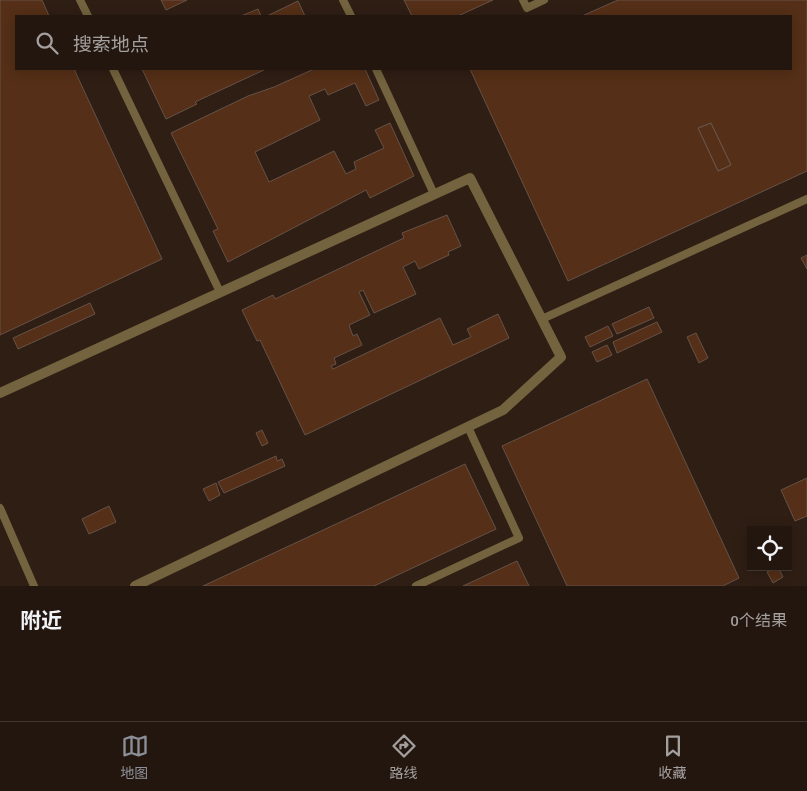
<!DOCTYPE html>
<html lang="zh">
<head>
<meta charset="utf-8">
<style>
	:root { --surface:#23160f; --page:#2b1f18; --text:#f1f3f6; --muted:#a39f9e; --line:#40352f; --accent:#8c9099 }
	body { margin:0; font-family:Signika,"Noto Sans SC",sans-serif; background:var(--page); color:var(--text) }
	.controls { position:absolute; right:15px; bottom:15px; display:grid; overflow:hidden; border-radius:0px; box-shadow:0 2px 12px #0003 }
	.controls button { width:45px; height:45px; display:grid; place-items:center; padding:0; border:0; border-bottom:1px solid var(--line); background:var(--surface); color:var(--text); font:25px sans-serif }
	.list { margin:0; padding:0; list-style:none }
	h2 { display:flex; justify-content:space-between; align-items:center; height:65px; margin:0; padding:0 20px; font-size:21px }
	h2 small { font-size:16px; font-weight:400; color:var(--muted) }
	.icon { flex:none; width:28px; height:28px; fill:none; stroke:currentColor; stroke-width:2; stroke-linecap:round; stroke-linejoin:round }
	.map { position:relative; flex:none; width:807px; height:586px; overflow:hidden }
	.search { position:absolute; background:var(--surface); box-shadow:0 2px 12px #0003; left:15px; right:15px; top:15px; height:55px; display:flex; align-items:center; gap:12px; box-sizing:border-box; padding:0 18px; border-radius:0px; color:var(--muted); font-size:19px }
	.sheet { height:135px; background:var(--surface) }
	nav { display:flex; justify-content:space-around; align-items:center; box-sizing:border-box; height:70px; border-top:1px solid var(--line); background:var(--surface); font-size:14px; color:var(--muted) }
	nav a { display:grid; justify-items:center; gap:2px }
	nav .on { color:var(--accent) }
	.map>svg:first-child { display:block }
	.building { fill:#552f17; stroke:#665247; fill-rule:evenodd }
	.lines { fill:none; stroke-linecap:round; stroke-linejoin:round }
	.service { stroke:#73633e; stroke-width:8 }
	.minor { stroke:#73633e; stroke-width:10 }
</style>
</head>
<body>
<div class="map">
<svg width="807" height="586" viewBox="0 0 807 586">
	<rect width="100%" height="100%" fill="#2f1e14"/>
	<path class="building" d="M 0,0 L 42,0 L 49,16 L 16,16 L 16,69 L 74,69 L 162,259 L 0,335 Z
		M 161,0 L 187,0 L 166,10 Z
		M 404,0 L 493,0 L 458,16 L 412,16 Z
		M 618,0 L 807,0 L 807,171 L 568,281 L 470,69 L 791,69 L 791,16 L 582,16 ZM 711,123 L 731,165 L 718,171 L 698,128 Z
		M 298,1 L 305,16 L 267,16 Z
		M 258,9 L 261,16 L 241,16 Z
		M 142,69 L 266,69 L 195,102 L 197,104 L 166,119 Z
		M 314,69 L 365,69 L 379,100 L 366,106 L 355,83 L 328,95 L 325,89 L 309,96 L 320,120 L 255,152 L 269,182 L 334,151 L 346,174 L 356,169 L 354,162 L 384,148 L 375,130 L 390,123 L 414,176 L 370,198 L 366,190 L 228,262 L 213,231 L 218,229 L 171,133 L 248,96 L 274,87 Z
		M 711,123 L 731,165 L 718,171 L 698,128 Z
		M 447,215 L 461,246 L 448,252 L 449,255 L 419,269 L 415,261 L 403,267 L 416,294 L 374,313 L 363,290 L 359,292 L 370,315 L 349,325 L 353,336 L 357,334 L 362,345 L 334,358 L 336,364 L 331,366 L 333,369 L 440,318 L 453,345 L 471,337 L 467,329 L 498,314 L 509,338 L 305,435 L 260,340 L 257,341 L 242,310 L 273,295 L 275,299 L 404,238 L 402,233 Z
		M 807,255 L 807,269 L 801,258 Z
		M 90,303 L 95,314 L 18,349 L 13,338 Z
		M 649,307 L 654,318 L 617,334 L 612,324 Z
		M 657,322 L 662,332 L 617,353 L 613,342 Z
		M 608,326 L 613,336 L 590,347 L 585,337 Z
		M 696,333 L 708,358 L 699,363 L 687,337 Z
		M 607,345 L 612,355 L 597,362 L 592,352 Z
		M 647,379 L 739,578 L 723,586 L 567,586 L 502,446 Z
		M 262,430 L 268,443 L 262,446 L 256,433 Z
		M 276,456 L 277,461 L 282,459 L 285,466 L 224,493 L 218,482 Z
		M 465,464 L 496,529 L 374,586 L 203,586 Z
		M 807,478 L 807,516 L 795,521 L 781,490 Z
		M 216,483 L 220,495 L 209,501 L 203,489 Z
		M 109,506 L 116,522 L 89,534 L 82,519 Z
		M 517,561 L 529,586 L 463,586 Z
		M 778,567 L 783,577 L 773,583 L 767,572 Z"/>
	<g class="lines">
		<path class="service" d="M 80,0 L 88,16
			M 343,0 L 351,16
			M 523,0 L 527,8 L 544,0
			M 113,69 L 220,292
			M 376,69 L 434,194
			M 542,319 L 807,199
			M 0,508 L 34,586
			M 416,586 L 519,538 L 468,427"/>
		<path class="minor" d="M 0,393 L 470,178 L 561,357 L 503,410 L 135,586"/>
	</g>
</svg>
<div class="controls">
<button><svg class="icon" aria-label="locate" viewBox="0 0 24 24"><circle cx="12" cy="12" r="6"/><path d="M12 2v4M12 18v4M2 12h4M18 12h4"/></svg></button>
</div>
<div class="search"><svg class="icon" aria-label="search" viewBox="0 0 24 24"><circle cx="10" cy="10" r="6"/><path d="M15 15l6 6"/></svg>搜索地点</div>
</div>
<section class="sheet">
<h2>附近<small>0个结果</small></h2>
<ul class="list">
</ul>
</section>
<nav>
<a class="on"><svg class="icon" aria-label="map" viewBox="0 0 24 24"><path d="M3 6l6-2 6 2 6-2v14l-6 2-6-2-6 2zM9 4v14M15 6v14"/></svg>地图</a>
<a><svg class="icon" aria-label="directions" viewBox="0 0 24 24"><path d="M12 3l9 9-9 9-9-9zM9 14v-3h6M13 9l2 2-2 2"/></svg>路线</a>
<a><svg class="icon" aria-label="saved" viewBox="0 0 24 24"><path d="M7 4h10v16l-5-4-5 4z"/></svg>收藏</a>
</nav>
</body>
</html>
